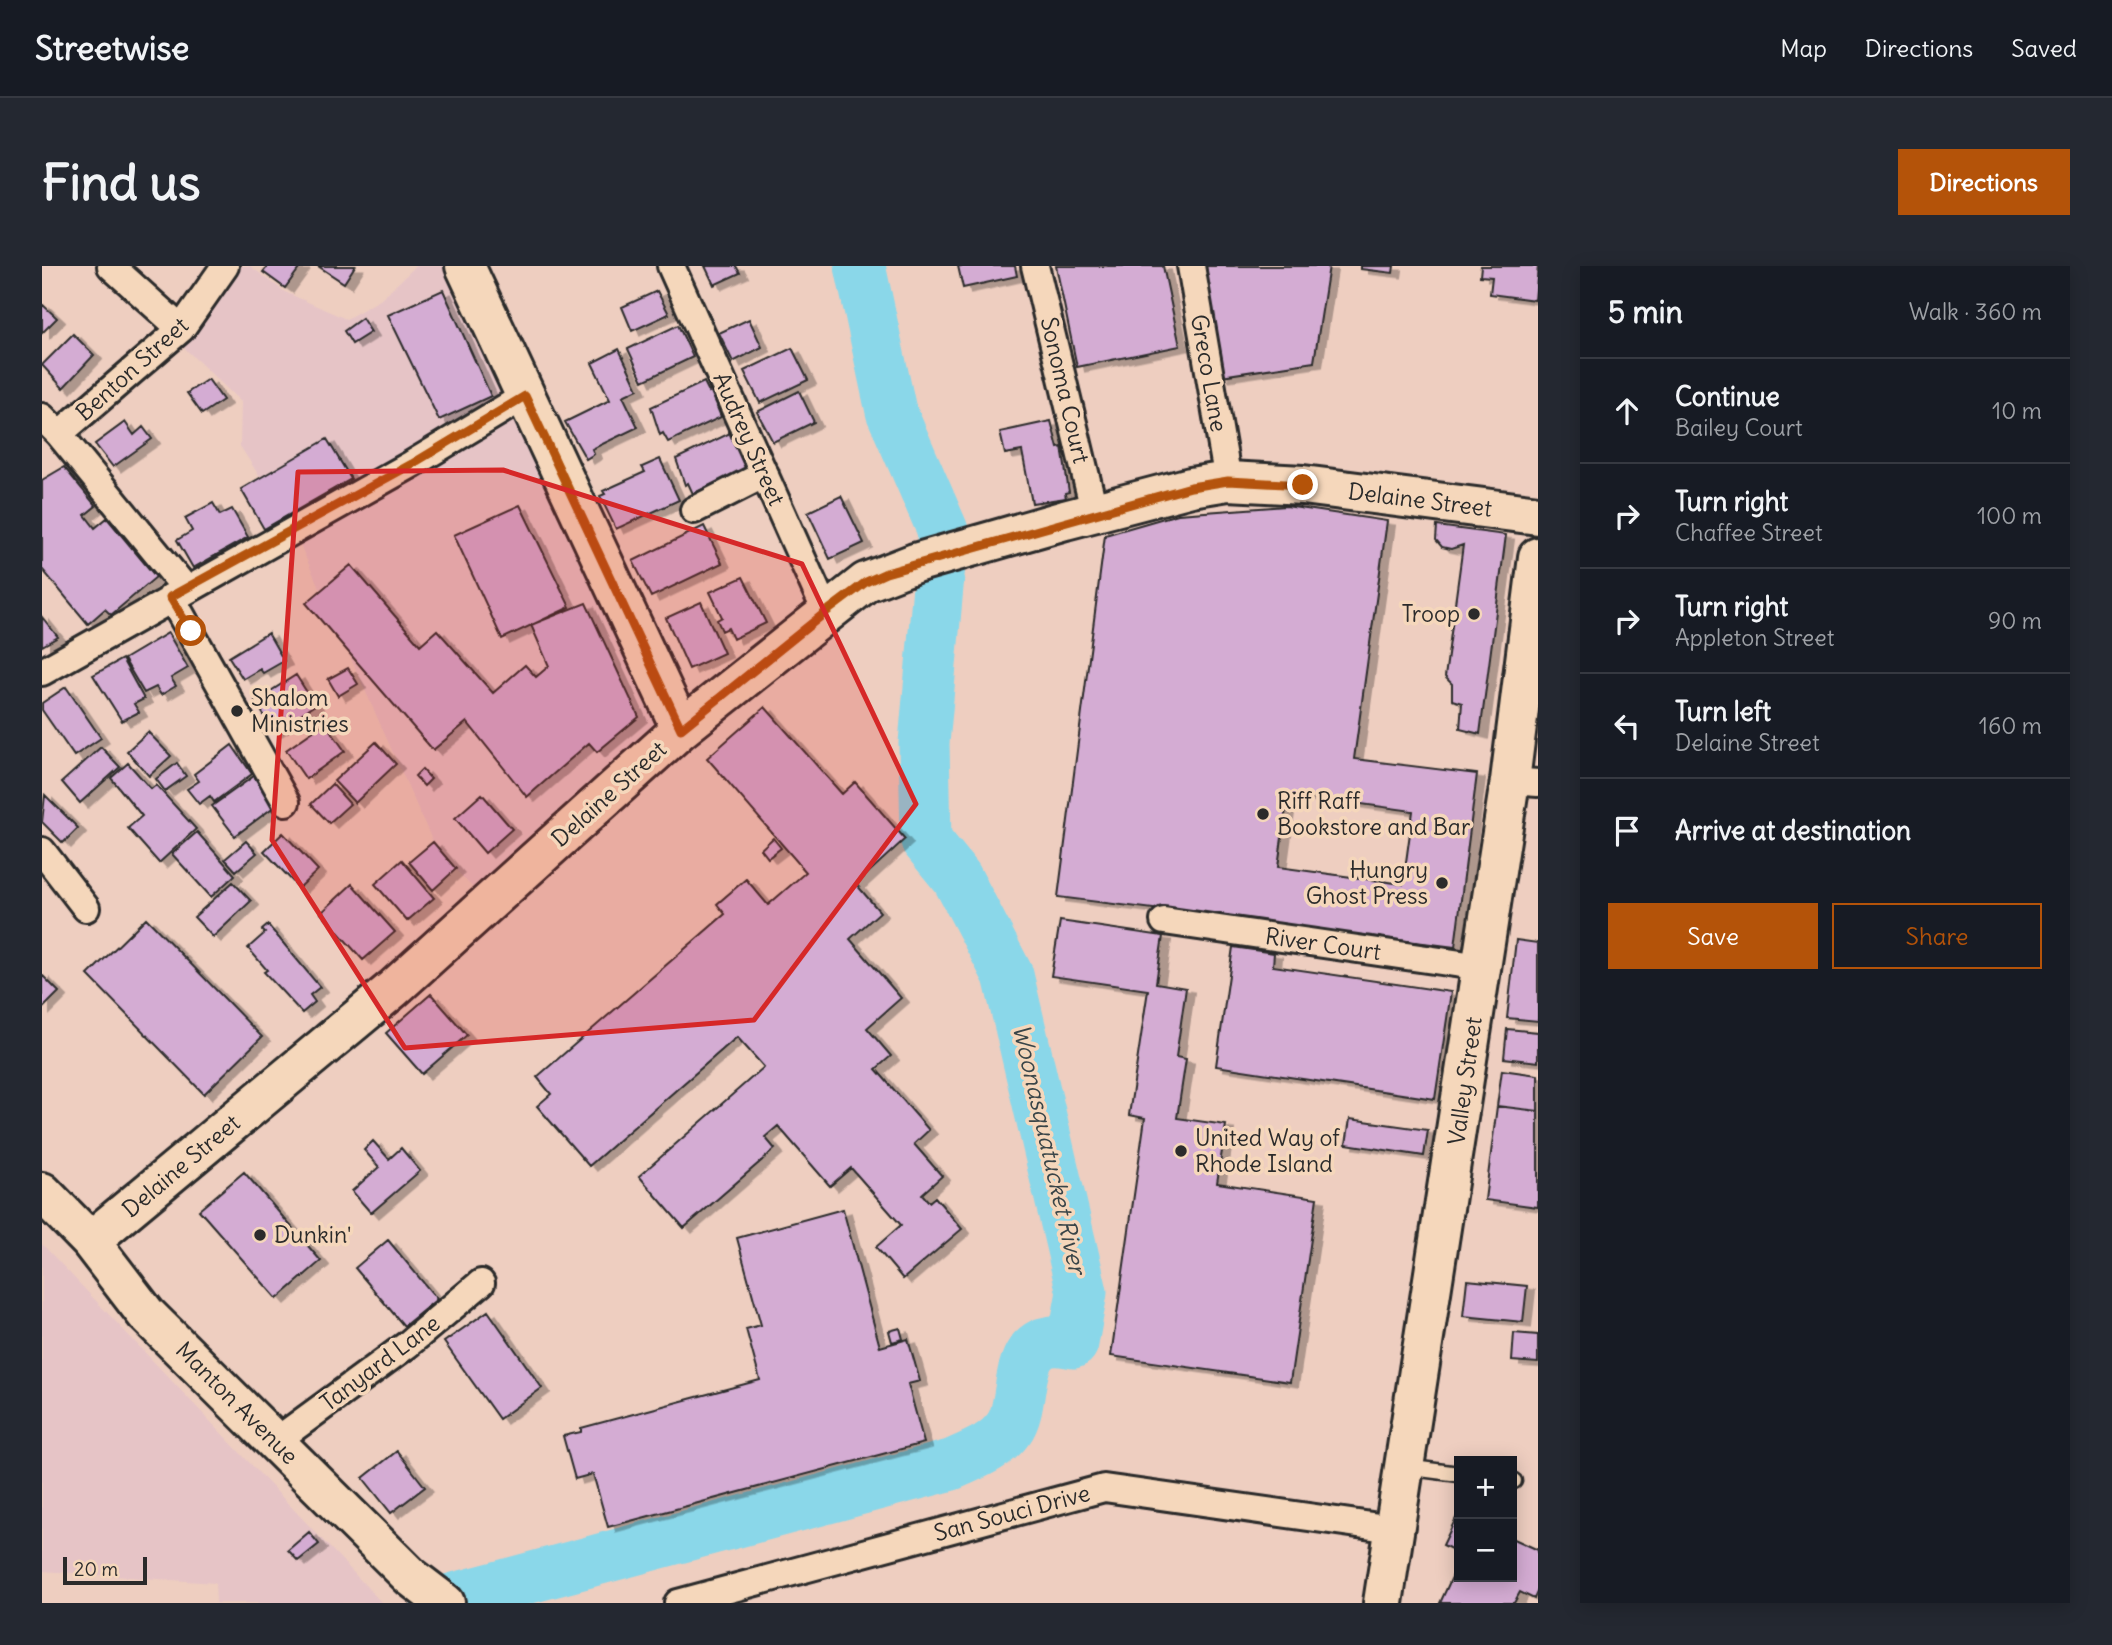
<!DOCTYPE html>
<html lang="en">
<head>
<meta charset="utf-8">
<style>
	:root { --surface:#171b24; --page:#242831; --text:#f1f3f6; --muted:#9ea1a6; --line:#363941; --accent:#b45309 }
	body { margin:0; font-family:Delius,sans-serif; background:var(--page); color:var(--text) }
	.controls { position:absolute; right:21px; bottom:21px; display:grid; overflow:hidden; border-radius:0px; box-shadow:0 4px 18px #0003 }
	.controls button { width:63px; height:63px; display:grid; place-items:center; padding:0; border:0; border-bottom:2px solid var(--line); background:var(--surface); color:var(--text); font:35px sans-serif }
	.scale { position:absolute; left:21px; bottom:18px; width:84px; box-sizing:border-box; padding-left:7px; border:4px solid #2b2b2b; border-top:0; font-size:19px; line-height:24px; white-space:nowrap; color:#2b2b2b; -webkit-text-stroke:5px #f5d7bb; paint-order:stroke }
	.stop { position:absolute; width:21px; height:21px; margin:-16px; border:5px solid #b45309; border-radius:50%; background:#fff }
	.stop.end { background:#b45309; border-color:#fff; box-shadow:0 2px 7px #0008 }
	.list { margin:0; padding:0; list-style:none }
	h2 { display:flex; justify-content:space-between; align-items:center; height:91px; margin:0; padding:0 28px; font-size:30px }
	h2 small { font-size:23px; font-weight:400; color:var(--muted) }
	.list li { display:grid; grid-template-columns:46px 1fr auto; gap:21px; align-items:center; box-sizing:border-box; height:105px; padding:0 28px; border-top:2px solid var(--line) }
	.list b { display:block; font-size:26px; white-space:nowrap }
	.list p { margin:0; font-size:23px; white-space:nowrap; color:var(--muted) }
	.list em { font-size:23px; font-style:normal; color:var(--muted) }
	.actions { display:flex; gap:14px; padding:21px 28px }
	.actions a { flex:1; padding:16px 0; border:2px solid var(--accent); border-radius:0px; text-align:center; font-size:24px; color:var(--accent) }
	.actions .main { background:var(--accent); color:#fff }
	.icon { flex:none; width:38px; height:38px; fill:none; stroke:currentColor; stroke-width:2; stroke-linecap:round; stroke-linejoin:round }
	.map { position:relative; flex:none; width:1496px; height:1337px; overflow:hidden; border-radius:0px }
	header { display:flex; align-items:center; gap:42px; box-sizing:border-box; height:98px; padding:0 35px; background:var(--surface); border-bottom:2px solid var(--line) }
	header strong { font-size:33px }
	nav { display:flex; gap:38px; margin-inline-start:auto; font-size:24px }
	.intro { display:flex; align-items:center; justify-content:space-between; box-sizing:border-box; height:168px; padding:0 42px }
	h1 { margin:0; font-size:49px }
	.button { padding:18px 32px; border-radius:0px; background:var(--accent); color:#fff; font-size:24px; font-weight:700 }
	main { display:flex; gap:42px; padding:0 42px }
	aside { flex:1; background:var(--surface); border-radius:0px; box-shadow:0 4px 18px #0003 }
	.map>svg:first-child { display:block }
	.built { fill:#e6c4c6 }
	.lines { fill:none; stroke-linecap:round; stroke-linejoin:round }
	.river { stroke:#8ad7e9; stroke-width:51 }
	.building { fill:#d4acd3; stroke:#2b2b2b; stroke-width:2; fill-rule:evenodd; filter:url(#shadow) }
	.lane-casing { stroke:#2b2b2b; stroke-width:19 }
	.street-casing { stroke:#2b2b2b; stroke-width:32 }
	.secondary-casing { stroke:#2b2b2b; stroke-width:44 }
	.lane { stroke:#f5d7bb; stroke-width:14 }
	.street { stroke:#f5d7bb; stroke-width:26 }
	.secondary { stroke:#f5d7bb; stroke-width:38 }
	.route { stroke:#b45309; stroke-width:9 }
	.marked { fill:#d62828; fill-opacity:0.2; stroke:#d62828; stroke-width:5; stroke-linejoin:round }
	.poi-dot { fill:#2b2b2b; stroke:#f5d7bb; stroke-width:2.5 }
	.labels { text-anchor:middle; stroke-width:7; stroke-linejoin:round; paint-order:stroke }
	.street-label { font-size:23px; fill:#2b2b2b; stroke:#f5d7bb }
	.poi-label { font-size:23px; fill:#2b2b2b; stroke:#f5d7bb; text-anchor:start }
	.water-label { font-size:24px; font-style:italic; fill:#394548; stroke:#f5d7bb }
</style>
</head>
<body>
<header>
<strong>Streetwise</strong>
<nav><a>Map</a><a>Directions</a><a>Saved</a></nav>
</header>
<div class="intro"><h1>Find us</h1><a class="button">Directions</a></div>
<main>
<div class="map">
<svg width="1496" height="1337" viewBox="0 0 1496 1337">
	<defs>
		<filter id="shadow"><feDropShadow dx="8" dy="4.5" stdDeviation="0" flood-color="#0004"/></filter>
	</defs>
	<rect width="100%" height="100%" fill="#eecec0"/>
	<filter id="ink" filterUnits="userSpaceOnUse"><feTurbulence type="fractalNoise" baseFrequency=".0143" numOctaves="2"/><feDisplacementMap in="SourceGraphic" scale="14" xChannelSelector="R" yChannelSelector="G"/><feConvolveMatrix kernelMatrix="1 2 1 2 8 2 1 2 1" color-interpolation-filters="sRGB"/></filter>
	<g filter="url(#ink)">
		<path class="built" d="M 187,0 L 208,0 L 243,26 L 304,53 L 338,34 L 374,0 L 409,0 L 649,466 L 447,639 L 394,583 L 251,263 L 198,180 L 199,136 L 134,74 Z
			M 0,978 L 293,1287 L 340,1337 L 174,1337 L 173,1317 L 0,1305 Z"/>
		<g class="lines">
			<path class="river" d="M 394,1337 L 909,1199 C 931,1189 953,1182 967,1162 C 987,1135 965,1062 1031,1077 L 1040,1026 L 966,709 L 915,612 L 884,574 L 882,477 L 901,265 L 849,145 L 818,0"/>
		</g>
		<path class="building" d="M 226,0 L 259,0 L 243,22 L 221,6 Z
			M 276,0 L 313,0 L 302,17 Z
			M 663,0 L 694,0 L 698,7 L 672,19 Z
			M 916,0 L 973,0 L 975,10 L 921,22 Z
			M 1014,0 L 1121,0 L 1138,80 L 1035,101 Z
			M 1164,0 L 1287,0 L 1272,96 L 1179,110 Z
			M 1319,0 L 1352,0 L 1351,7 L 1319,3 Z
			M 1439,0 L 1496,0 L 1493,34 L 1448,28 L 1450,11 L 1438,10 Z
			M 401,24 L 449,130 L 397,154 L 346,49 Z
			M 615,25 L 627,48 L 590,65 L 580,41 Z
			M 0,38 L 15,52 L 0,67 Z
			M 320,52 L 329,66 L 310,78 L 302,65 Z
			M 707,53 L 720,81 L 691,96 L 677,67 Z
			M 636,59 L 651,91 L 601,115 L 586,83 Z
			M 31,68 L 52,89 L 21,122 L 0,99 Z
			M 750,82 L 766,114 L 718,137 L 702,105 Z
			M 577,83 L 596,123 L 581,130 L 596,161 L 550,183 L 552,188 L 544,193 L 523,156 L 568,134 L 550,97 Z
			M 166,113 L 181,134 L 160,148 L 145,127 Z
			M 662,116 L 667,126 L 671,123 L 679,139 L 675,141 L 679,151 L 626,176 L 621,167 L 618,169 L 609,141 Z
			M 757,125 L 772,156 L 731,176 L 715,146 Z
			M 1009,155 L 1016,182 L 1020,181 L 1027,226 L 1023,227 L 1024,232 L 990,237 L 980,185 L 963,188 L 958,166 Z
			M 83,156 L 92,169 L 101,161 L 110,173 L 71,201 L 53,178 Z
			M 688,167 L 692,176 L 695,174 L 705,202 L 651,228 L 646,217 L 643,219 L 634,193 Z
			M 285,173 L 309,213 L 222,263 L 199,223 Z
			M 618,193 L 637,234 L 574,263 L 558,230 L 563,228 L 561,225 L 603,206 L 600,201 Z
			M 22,201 L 54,240 L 43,249 L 53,262 L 65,252 L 114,311 L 69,349 L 63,343 L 46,358 L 0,303 L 0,214 Z
			M 799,230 L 822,277 L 788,293 L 766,246 Z
			M 171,237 L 178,249 L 190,243 L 206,271 L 151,302 L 135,274 L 150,265 L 143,252 Z
			M 478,239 L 528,341 L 460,373 L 412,269 Z
			M 1244,240 L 1345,255 L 1312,493 L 1435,508 L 1413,681 L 1016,631 L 1063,269 L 1136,248 ZM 1246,528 L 1371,545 L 1361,618 L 1236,601 Z
			M 662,260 L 680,297 L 609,331 L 591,295 Z
			M 1395,260 L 1464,269 L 1438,468 L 1418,463 L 1420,437 L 1410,434 L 1410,418 L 1403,411 L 1421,279 L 1409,283 L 1400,281 L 1394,274 Z
			M 309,299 L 378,379 L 395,364 L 451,427 L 483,399 L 494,411 L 507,400 L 489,359 L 544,337 L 597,451 L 555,486 L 547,477 L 485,531 L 425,456 L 391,484 L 264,337 Z
			M 701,311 L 724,357 L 691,373 L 686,362 L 680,365 L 675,354 L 680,351 L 668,326 Z
			M 659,336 L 682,387 L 647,403 L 624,352 Z
			M 0,351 L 16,371 L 0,380 Z
			M 126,367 L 146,402 L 129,412 L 134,420 L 119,429 L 114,421 L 102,427 L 82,393 Z
			M 226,367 L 242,395 L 221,407 L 218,403 L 201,413 L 187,391 Z
			M 80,393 L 102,433 L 92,438 L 97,446 L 80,455 L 51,409 Z
			M 306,402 L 316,418 L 296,430 L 286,413 Z
			M 254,409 L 273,439 L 232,465 L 213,435 Z
			M 24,421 L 59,472 L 32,490 L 0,444 L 0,437 Z
			M 723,441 L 800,528 L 813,516 L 863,573 L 814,618 L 838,646 L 808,673 L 859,732 L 825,762 L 849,790 L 834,803 L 887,864 L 872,878 L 900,910 L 880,928 L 887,936 L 893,931 L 920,963 L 861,1013 L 834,981 L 859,959 L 809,902 L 788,920 L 736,860 L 723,871 L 733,883 L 642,962 L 597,910 L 722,801 L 695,771 L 547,900 L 495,840 L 509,828 L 495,811 L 683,648 L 675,638 L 704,613 L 726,639 L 764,606 L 665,492 Z
			M 283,457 L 303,485 L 264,513 L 244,484 Z
			M 106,466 L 129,490 L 107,510 L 85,485 Z
			M 334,476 L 354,498 L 313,537 L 292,515 Z
			M 190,479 L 210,508 L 172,536 L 168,530 L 157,538 L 145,523 L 157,515 L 152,508 Z
			M 59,481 L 78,501 L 38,537 L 20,516 Z
			M 86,497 L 109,523 L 114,519 L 154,563 L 117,597 L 86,562 L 100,550 L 69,512 Z
			M 135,497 L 144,510 L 123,525 L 114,513 Z
			M 380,503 L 389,513 L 382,520 L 373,510 Z
			M 212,510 L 233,540 L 193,570 L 170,540 Z
			M 290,518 L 308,538 L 287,557 L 269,538 Z
			M 440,528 L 470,563 L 443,587 L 413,552 Z
			M 3,529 L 36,562 L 21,577 L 0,556 Z
			M 155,566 L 193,609 L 169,631 L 130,588 Z
			M 241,567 L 276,604 L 257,622 L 222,585 Z
			M 731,572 L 739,582 L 726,592 L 719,583 Z
			M 204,575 L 215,587 L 194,605 L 183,593 Z
			M 391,576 L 414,603 L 391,624 L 367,596 Z
			M 360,594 L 392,632 L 365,655 L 333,618 Z
			M 191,616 L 209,635 L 171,671 L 152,651 Z
			M 310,618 L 353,666 L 321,694 L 279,647 Z
			M 104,652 L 220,771 L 162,828 L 46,709 Z
			M 1018,655 L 1121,670 L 1114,717 L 1144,722 L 1134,791 L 1144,793 L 1135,852 L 1184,859 L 1175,917 L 1275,932 L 1248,1116 L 1069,1090 L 1103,852 L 1087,849 L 1106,724 L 1009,710 Z
			M 226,659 L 278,721 L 268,729 L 273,736 L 260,747 L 222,706 L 225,704 L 206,682 L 223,667 L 220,664 Z
			M 1474,674 L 1496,677 L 1496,755 L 1465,752 Z
			M 1191,681 L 1232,687 L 1231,700 L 1409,726 L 1393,833 L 1174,800 Z
			M 0,709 L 17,726 L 0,743 Z
			M 389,728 L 425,769 L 380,808 L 344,767 Z
			M 1465,763 L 1496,766 L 1496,796 L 1462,792 Z
			M 1460,804 L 1496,809 L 1496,845 L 1455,840 Z
			M 1455,840 L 1496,845 L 1496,941 L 1443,934 Z
			M 1308,853 L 1386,864 L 1382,890 L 1304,878 Z
			M 331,875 L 347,893 L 359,882 L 378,905 L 329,947 L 310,925 L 337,901 L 322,884 Z
			M 202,906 L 279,995 L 235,1033 L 157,944 Z
			M 801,943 L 838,1081 L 866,1073 L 878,1115 L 866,1118 L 882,1177 L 566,1261 L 551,1208 L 533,1213 L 521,1170 L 539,1166 L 539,1162 L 718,1114 L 704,1063 L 719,1059 L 695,972 Z
			M 346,974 L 395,1033 L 362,1060 L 313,1002 Z
			M 1425,1014 L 1485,1020 L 1481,1056 L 1421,1050 Z
			M 446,1045 L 500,1122 L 457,1153 L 402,1076 Z
			M 858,1062 L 861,1073 L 850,1076 L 847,1065 Z
			M 1472,1067 L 1496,1069 L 1496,1097 L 1470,1095 Z
			M 355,1185 L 383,1221 L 349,1247 L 321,1212 Z
			M 1415,1250 L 1417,1251 L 1417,1287 L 1401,1279 Z
			M 267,1266 L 277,1278 L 256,1295 L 246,1284 Z
			M 1470,1272 L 1496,1284 L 1496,1324 L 1492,1333 L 1478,1326 L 1472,1337 L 1398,1337 L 1417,1296 L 1417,1311 L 1470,1311 Z"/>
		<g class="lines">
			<defs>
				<path id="lane" d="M 1363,1201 L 1417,1208
					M 1470,1214 L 1472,1215"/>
				<path id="street" d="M 69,0 L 139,63
					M 629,0 L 784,346
					M 993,0 L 1053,248
					M 1149,0 L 1186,215
					M 0,151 L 17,168 L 144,323
					M 17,168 L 139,63 L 183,0
					M 652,244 L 723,208
					M 129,331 L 244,536
					M 0,406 L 370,198 L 483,130
					M 1468,515 L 1496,517
					M 0,585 L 44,642
					M 1122,655 L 1440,701
					M 234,1175 L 365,1079 L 439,1017
					M 636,1337 L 1062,1222 L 1351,1263"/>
				<path id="secondary" d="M 423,0 L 639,463
					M 0,926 L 48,975 L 104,1048 L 369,1311 L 403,1337
					M 48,975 L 351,723 L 639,463 L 824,316 L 873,297 L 1023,254 L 1149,221 L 1186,215 L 1261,219 L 1496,249
					M 1341,1337 L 1468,515 L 1496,291"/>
			</defs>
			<use href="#lane" class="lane-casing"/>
			<use href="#street" class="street-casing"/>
			<use href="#secondary" class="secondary-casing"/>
			<use href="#lane" class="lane"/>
			<use href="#street" class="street"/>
			<use href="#secondary" class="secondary"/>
		</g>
	</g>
	<g class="lines" filter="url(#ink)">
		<path class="route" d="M 149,365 L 128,331 L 370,198 L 483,130 L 639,463 L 784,346 L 824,316 L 844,307 L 1149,221 L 1186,215 L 1261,219"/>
	</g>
	<path class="marked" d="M 461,204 L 760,298 L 874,538 L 712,754 L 363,782 L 230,574 L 256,206 Z"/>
	<g class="poi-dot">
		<circle cx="1432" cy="348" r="7"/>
		<circle cx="195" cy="445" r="7"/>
		<circle cx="1221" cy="548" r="7"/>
		<circle cx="1400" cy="617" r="7"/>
		<circle cx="1139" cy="885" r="7"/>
		<circle cx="218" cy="969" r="7"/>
	</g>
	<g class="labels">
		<g class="street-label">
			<text transform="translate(90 103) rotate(-42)" y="8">Benton Street</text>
			<text transform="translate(1167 107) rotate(80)" y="8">Greco Lane</text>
			<text transform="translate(1023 124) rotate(77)" y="8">Sonoma Court</text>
			<text transform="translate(707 173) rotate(66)" y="8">Audrey Street</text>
			<text transform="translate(1378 234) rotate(7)" y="8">Delaine Street</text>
			<text transform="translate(567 528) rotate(-42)" y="8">Delaine Street</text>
			<text transform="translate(1281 678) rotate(8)" y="8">River Court</text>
			<text transform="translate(1423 815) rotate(-82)" y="8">Valley Street</text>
			<text transform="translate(139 900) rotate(-40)" y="8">Delaine Street</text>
			<text transform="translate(338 1097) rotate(-37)" y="8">Tanyard Lane</text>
			<text transform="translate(195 1137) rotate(45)" y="8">Manton Avenue</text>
			<text transform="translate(970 1247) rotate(-15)" y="8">San Souci Drive</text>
		</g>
		<g class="poi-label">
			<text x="1418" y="356" text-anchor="end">Troop</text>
			<text x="209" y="440">Shalom<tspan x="209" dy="26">Ministries</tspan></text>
			<text x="1235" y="543">Riff Raff<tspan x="1235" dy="26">Bookstore and Bar</tspan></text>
			<text x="1386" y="612" text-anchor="end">Hungry<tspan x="1386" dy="26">Ghost Press</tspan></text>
			<text x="1153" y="880">United Way of<tspan x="1153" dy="26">Rhode Island</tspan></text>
			<text x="232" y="977">Dunkin'</text>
		</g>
		<g class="water-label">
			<text transform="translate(1007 883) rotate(77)" y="8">Woonasquatucket River</text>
		</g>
	</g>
</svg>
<div class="controls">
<button>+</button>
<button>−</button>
</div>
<div class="scale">20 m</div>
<div class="stop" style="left:149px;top:365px"></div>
<div class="stop end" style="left:1261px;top:219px"></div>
</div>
<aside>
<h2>5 min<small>Walk · 360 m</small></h2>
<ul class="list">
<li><svg class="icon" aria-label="ahead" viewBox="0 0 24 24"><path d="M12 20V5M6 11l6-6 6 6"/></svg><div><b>Continue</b><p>Bailey Court</p></div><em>10 m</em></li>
<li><svg class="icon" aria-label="right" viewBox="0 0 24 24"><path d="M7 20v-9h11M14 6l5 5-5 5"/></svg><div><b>Turn right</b><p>Chaffee Street</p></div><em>100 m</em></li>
<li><svg class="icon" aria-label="right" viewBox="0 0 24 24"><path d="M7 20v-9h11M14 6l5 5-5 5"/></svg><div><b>Turn right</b><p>Appleton Street</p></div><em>90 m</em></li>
<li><svg class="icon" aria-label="left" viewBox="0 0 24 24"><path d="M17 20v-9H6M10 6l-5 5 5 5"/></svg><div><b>Turn left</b><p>Delaine Street</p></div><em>160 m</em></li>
<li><svg class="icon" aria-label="arrive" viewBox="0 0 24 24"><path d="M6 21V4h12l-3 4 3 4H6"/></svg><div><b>Arrive at destination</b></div></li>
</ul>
<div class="actions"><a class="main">Save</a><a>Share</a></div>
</aside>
</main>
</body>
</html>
